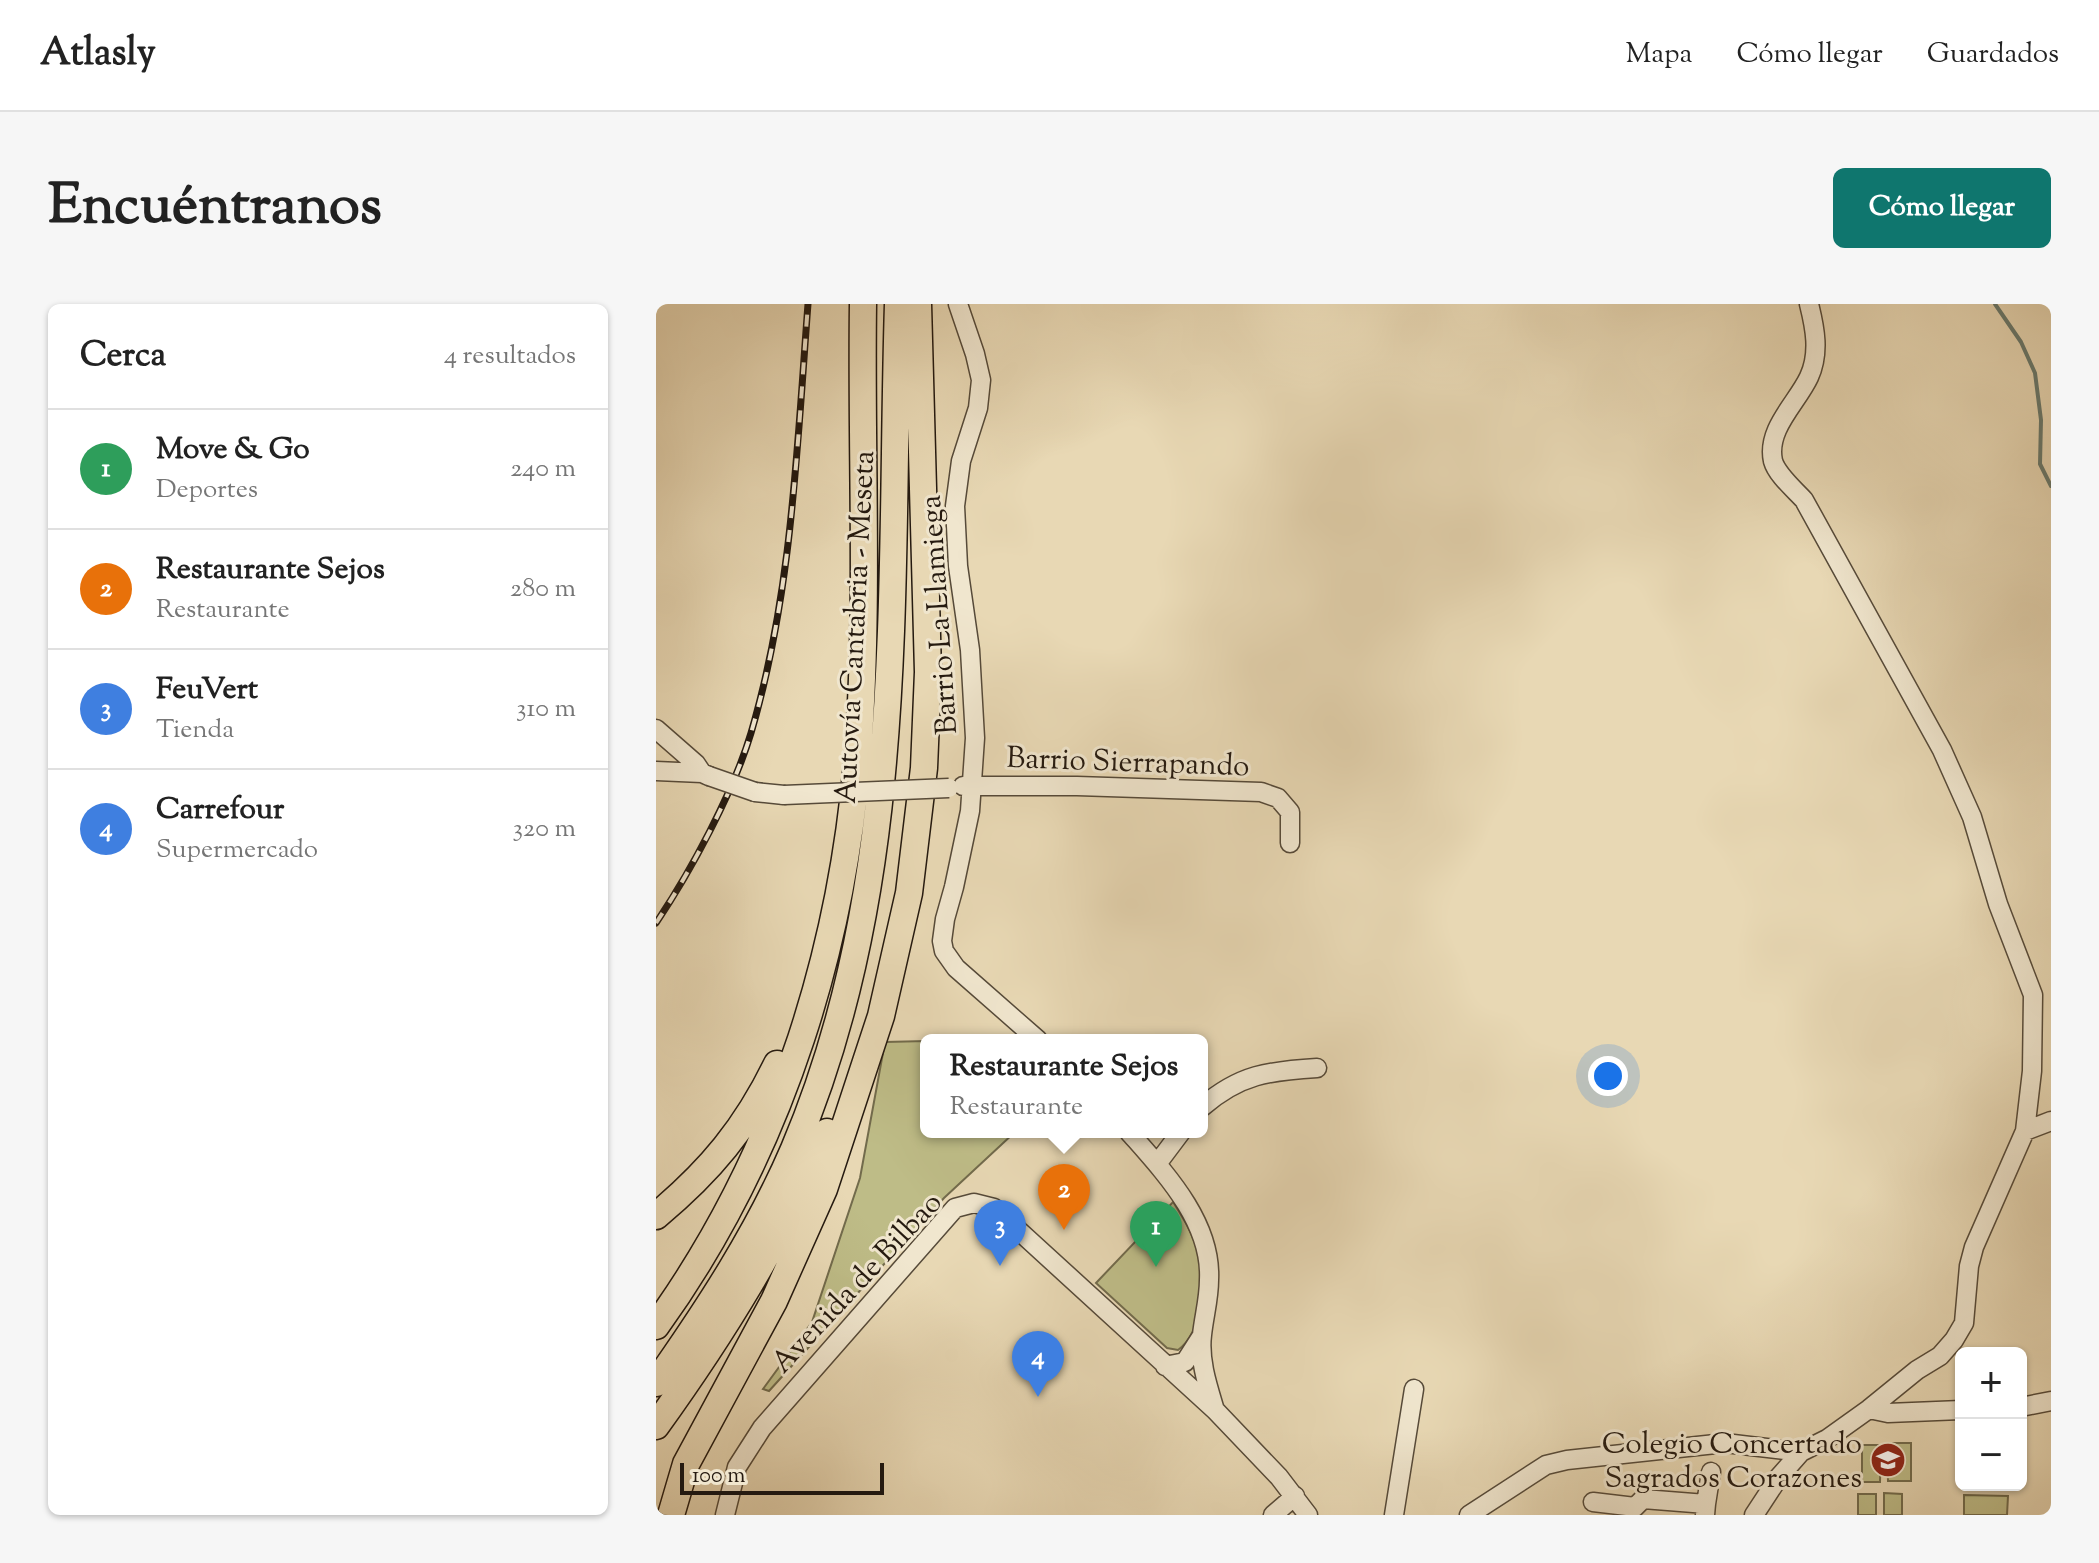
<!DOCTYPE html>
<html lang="es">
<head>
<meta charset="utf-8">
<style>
	:root { --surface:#fff; --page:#f6f6f6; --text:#222; --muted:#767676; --line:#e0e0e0; --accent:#0f766e }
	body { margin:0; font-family:"Sorts Mill Goudy",serif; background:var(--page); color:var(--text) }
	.controls { position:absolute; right:24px; bottom:24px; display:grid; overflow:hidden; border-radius:12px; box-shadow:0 2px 6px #0004 }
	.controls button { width:72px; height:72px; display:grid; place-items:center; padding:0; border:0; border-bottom:2px solid var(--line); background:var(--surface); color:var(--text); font:40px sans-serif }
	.scale { position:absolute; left:24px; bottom:20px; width:204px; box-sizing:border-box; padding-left:8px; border:4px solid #251a10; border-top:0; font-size:22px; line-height:28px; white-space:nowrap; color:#251a10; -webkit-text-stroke:6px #f0e6ce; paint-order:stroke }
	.you { position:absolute; left:952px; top:772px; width:28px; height:28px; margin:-20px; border:6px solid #fff; border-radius:50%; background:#1a73e8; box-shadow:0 0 0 12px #1a73e833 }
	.badge { display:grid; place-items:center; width:52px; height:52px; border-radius:50%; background:var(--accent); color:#fff; font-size:26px; font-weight:700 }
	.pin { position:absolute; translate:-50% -66px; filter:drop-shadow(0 2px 4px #0008) }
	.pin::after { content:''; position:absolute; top:42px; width:28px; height:24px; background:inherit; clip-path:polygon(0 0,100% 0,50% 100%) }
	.popup { position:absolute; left:264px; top:730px; width:288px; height:104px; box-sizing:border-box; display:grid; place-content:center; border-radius:12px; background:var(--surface); filter:drop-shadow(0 2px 6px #0005); font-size:26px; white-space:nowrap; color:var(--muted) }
	.popup b { font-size:30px; color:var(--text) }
	.popup::after { content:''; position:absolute; left:50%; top:100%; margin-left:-16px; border:16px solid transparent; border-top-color:var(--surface) }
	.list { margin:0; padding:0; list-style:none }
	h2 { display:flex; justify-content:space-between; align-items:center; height:104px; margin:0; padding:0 32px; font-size:34px }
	h2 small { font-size:26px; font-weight:400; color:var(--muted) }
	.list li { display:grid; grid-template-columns:52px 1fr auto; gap:24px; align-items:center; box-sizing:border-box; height:120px; padding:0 32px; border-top:2px solid var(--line) }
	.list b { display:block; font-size:30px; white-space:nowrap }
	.list p { margin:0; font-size:26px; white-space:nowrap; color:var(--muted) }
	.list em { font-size:26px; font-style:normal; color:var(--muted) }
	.map { position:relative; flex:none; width:1395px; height:1211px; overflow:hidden; border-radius:12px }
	header { display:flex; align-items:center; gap:48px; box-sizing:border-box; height:112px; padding:0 40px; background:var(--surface); border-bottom:2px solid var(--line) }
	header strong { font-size:38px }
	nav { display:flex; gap:44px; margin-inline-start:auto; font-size:28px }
	.intro { display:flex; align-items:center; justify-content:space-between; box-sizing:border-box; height:192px; padding:0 48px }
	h1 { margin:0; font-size:56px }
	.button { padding:20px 36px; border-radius:12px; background:var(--accent); color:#fff; font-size:28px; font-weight:700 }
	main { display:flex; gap:48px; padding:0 48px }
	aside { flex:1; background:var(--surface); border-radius:12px; box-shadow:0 2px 6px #0004 }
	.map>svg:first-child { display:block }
	.green { fill:#bebc87; stroke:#726b4c; stroke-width:2 }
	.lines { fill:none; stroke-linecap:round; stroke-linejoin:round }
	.stream { stroke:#697a6e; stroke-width:4 }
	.minor-casing { stroke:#564a39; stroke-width:21 }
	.highway-casing { stroke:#251a10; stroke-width:29 }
	.minor { stroke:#f0e6ce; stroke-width:18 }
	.highway { stroke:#e8d8b4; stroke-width:26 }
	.rail-casing { stroke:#251a10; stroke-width:7 }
	.rail { stroke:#f0e6ce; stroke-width:4; stroke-dasharray:12; stroke-linecap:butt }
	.minor-bridge-casing { stroke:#564a39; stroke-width:21; stroke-linecap:butt }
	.minor-bridge { stroke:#f0e6ce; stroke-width:18 }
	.labels { text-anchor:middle; stroke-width:6; stroke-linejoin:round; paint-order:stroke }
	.street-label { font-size:30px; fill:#251a10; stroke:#f0e6ce }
	.poi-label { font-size:30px; fill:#251a10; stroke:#f0e6ce; text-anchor:end }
</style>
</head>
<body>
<header>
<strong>Atlasly</strong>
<nav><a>Mapa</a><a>Cómo llegar</a><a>Guardados</a></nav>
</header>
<div class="intro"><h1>Encuéntranos</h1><a class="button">Cómo llegar</a></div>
<main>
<aside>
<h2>Cerca<small>4 resultados</small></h2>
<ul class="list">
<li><span class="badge" style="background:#2e9e5b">1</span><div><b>Move &amp; Go</b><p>Deportes</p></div><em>240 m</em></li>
<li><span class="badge" style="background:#e8710a">2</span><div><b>Restaurante Sejos</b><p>Restaurante</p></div><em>280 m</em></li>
<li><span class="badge" style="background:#3f7fe0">3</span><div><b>FeuVert</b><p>Tienda</p></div><em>310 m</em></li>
<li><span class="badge" style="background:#3f7fe0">4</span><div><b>Carrefour</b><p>Supermercado</p></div><em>320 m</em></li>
</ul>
</aside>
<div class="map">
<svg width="1395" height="1211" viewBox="0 0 1395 1211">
	<rect width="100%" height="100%" fill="#e8d8b4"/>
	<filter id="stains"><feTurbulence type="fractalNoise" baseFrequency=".0025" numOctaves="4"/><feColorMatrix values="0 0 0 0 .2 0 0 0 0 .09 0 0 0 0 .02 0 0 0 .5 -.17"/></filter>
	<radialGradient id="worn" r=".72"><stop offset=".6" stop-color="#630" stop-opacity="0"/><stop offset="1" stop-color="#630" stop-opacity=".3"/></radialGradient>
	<path class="green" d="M 270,737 L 270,828 L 359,828 L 288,894 L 113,1087 L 107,1085 L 156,1018 L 204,874 L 229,738 Z
		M 517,898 C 527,914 538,931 542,950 C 548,978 548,1027 522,1046 L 511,1044 L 440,979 Z
		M 1231,1139 L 1255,1139 L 1255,1177 L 1232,1177 Z
		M 1206,1141 L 1225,1141 L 1224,1178 L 1206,1178 Z
		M 1228,1189 L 1246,1190 L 1246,1211 L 1228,1211 Z
		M 1202,1190 L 1220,1190 L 1220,1211 L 1202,1211 Z
		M 1308,1191 L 1352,1192 L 1351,1211 L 1308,1211 Z"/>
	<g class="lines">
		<path class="stream" d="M 1339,0 L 1365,38 L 1379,69 L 1385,116 L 1384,160 L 1395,182"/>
		<defs>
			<path id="minor" d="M 302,0 L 319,50 L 325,76 L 322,104 L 305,157 L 299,202 L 302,262 L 314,346 L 319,434 L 314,507 L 298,583 L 289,615 L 286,637 L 288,647 L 300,664 L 382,736
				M 0,425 L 40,460 L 46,469
				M 0,467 L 46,469 L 53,472
				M 307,482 L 421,482 L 605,488 L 622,494 L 634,508 L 634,539
				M 99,488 L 128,491
				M 546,803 C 584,770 613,767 661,764
				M 1369,827 L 1395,817
				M 473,828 C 509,869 556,918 553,976 C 553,995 548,1012 546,1031 C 543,1055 551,1080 558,1103
				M 501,860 L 525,828
				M 509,1062 L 529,1058 L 545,1033
				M 1365,1103 L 1395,1097
				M 1213,1105 L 1232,1109 L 1305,1106
				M 937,1198 L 979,1203 L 987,1195 L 1050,1200 L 1049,1211
				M 1050,1200 L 1055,1168
				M 69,1211 L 81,1163 L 106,1124 L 299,904 L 318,899 L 338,904 L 559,1106 L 623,1173 L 652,1211
				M 617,1211 L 639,1192
				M 738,1211 L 758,1085
				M 813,1211 L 890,1161 L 911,1156 L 1069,1139 L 1145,1148
				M 1098,1211 L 1123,1173 L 1145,1148 L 1171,1135 L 1213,1105 L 1261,1066 L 1284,1052 L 1298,1036 L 1308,1019 L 1313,962 L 1318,943 L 1369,827 L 1376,767 L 1377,691 L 1342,600 L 1316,513 L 1286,446 L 1148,196 C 1138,185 1121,171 1117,157 C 1110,125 1141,99 1153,73 C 1164,49 1159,24 1153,0"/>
			<path id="highway" d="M 0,912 C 54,867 90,824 121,760
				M 0,1022 C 127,846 192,633 204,417 C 212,279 205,139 207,0
				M 0,1079 C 52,1005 102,929 138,845 C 252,578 233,284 242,0
				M 0,1122 C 67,1029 126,934 171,828
				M 15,1211 L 30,1160 L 118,997 L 168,885 L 225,712 L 253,589 L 268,464 L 272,368 L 262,0"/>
		</defs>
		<use href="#minor" class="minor-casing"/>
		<use href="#highway" class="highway-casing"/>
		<use href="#minor" class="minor"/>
		<use href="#highway" class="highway"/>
		<defs>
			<path id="rail" d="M 0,619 C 35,567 77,489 95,429 C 136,290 141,143 152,0"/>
		</defs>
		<use href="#rail" class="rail-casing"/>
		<use href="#rail" class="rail"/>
		<defs>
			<path id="minor-bridge" d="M 53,472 L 99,488
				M 128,491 L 293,484"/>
		</defs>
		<use href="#minor-bridge" class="minor-bridge-casing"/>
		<use href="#minor-bridge" class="minor-bridge"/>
	</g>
	<defs>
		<symbol id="school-disc" viewBox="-11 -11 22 22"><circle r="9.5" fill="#8f2418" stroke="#f0e6ce"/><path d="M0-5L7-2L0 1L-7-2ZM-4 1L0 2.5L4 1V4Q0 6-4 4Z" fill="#fff"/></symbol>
	</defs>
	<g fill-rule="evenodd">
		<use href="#school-disc" x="1212" y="1136" width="40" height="40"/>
	</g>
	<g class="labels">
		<g class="street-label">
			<text transform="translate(282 311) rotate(-94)" y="10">Barrio La Llamiega</text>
			<text transform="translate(198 323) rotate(-87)" y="10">Autovía Cantabria - Meseta</text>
			<text transform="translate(472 457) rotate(2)" y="10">Barrio Sierrapando</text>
			<text transform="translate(200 978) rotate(-47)" y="10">Avenida de Bilbao</text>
		</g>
		<g class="poi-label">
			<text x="1206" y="1149">Colegio Concertado<tspan x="1206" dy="34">Sagrados Corazones</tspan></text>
		</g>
	</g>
	<rect width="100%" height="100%" filter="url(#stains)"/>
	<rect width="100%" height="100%" fill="url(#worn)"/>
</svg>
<div class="controls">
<button>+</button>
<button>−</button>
</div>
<div class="scale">100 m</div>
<div class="you"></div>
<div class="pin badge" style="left:500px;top:963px;background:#2e9e5b">1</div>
<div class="pin badge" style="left:408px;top:926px;background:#e8710a">2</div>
<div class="popup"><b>Restaurante Sejos</b>Restaurante</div>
<div class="pin badge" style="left:344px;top:962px;background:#3f7fe0">3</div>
<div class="pin badge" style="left:382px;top:1093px;background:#3f7fe0">4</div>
</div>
</main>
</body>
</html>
